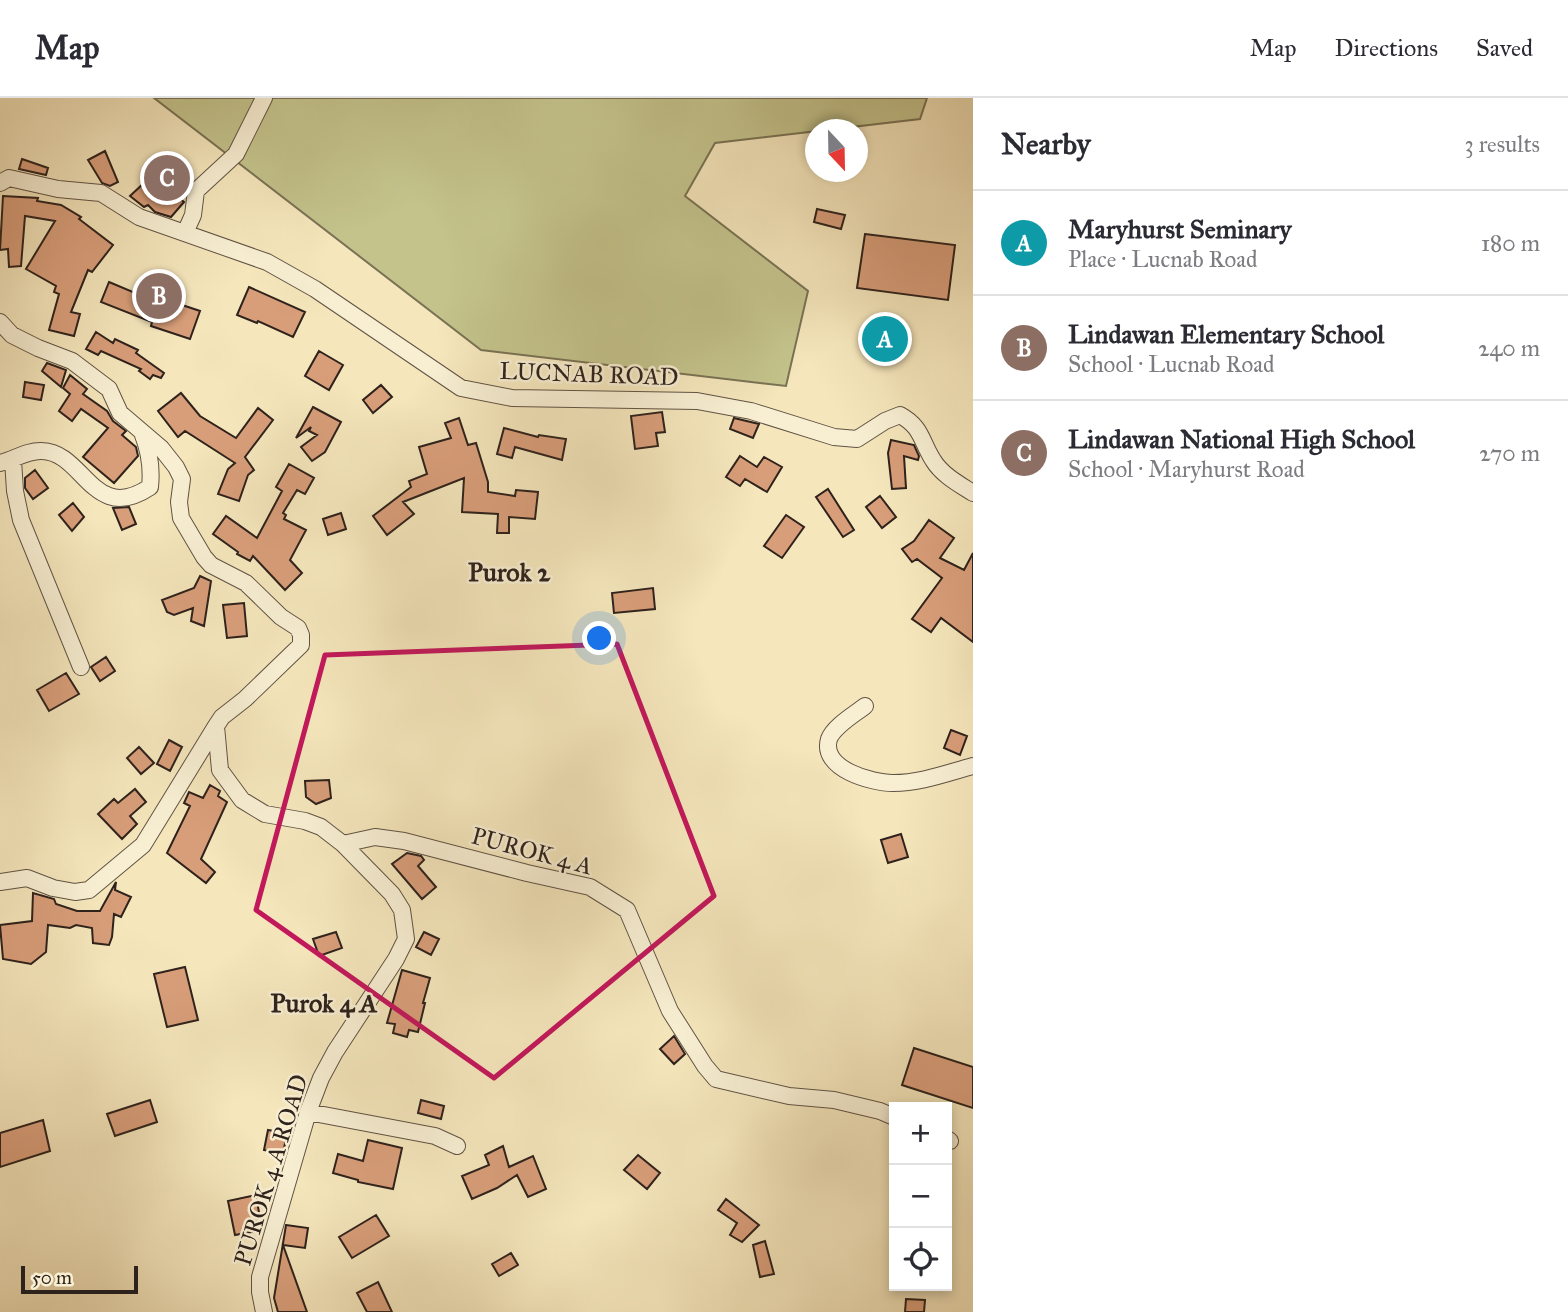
<!DOCTYPE html>
<html lang="en">
<head>
<meta charset="utf-8">
<style>
	:root { --surface:#fff; --page:#f7f7f7; --text:#2b2b33; --muted:#7c7c81; --line:#e1e1e2; --accent:#8f2418 }
	body { margin:0; font-family:"IM FELL Great Primer",serif; background:var(--page); color:var(--text) }
	.controls { position:absolute; right:21px; bottom:21px; display:grid; overflow:hidden; border-radius:0px; box-shadow:0 4px 10px #0003 }
	.controls button { width:63px; height:63px; display:grid; place-items:center; padding:0; border:0; border-bottom:2px solid var(--line); background:var(--surface); color:var(--text); font:35px sans-serif }
	.compass { position:absolute; left:805px; top:21px; width:63px; height:63px; border-radius:50%; background:var(--surface); box-shadow:0 4px 10px #0003; rotate:158deg }
	.scale { position:absolute; left:21px; bottom:18px; width:117px; box-sizing:border-box; padding-left:7px; border:4px solid #2e221c; border-top:0; font-size:19px; line-height:24px; white-space:nowrap; color:#2e221c; -webkit-text-stroke:5px #f8efd3; paint-order:stroke }
	.you { position:absolute; left:600px; top:541px; width:24px; height:24px; margin:-18px; border:5px solid #fff; border-radius:50%; background:#1a73e8; box-shadow:0 0 0 10px #1a73e833 }
	.badge { display:grid; place-items:center; width:46px; height:46px; border-radius:50%; background:var(--accent); color:#fff; font-size:23px; font-weight:700 }
	.pin { position:absolute; translate:-50% -50%; border:4px solid #fff; box-shadow:0 2px 7px #0006 }
	.list { margin:0; padding:0; list-style:none }
	h2 { display:flex; justify-content:space-between; align-items:center; height:91px; margin:0; padding:0 28px; font-size:30px }
	h2 small { font-size:23px; font-weight:400; color:var(--muted) }
	.list li { display:grid; grid-template-columns:46px 1fr auto; gap:21px; align-items:center; box-sizing:border-box; height:105px; padding:0 28px; border-top:2px solid var(--line) }
	.list b { display:block; font-size:26px; white-space:nowrap }
	.list p { margin:0; font-size:23px; white-space:nowrap; color:var(--muted) }
	.list em { font-size:23px; font-style:normal; color:var(--muted) }
	.icon { flex:none; width:38px; height:38px; fill:none; stroke:currentColor; stroke-width:2; stroke-linecap:round; stroke-linejoin:round }
	.map { position:relative; flex:none; width:973px; height:1214px; overflow:hidden }
	header { display:flex; align-items:center; gap:42px; box-sizing:border-box; height:98px; padding:0 35px; background:var(--surface); border-bottom:2px solid var(--line) }
	header strong { font-size:33px }
	nav { display:flex; gap:38px; margin-inline-start:auto; font-size:24px }
	main { display:flex }
	aside { flex:1; background:var(--surface) }
	.map>svg:first-child { display:block }
	.green { fill:#c4c38c; stroke:#797254; stroke-width:2 }
	.building { fill:#d89e7a; stroke:#2e221c; stroke-width:2 }
	.lines { fill:none; stroke-linecap:round; stroke-linejoin:round }
	.minor-casing { stroke:#605344; stroke-width:18 }
	.minor { stroke:#f8efd3; stroke-width:16 }
	.marked { fill:none; stroke:#c2185b; stroke-width:5; stroke-linejoin:round }
	.labels { text-anchor:middle; stroke-width:5; stroke-linejoin:round; paint-order:stroke }
	.street-label { font-size:24px; fill:#2e221c; stroke:#f8efd3 }
	.neighbourhood-label { font-size:26px; font-weight:bold; fill:#2e221c; stroke:#f8efd3 }
</style>
</head>
<body>
<header>
<strong>Map</strong>
<nav><a>Map</a><a>Directions</a><a>Saved</a></nav>
</header>
<main>
<div class="map">
<svg width="973" height="1214" viewBox="0 0 973 1214">
	<rect width="100%" height="100%" fill="#f5e6bc"/>
	<filter id="stains"><feTurbulence type="fractalNoise" baseFrequency=".00286" numOctaves="4"/><feColorMatrix values="0 0 0 0 .2 0 0 0 0 .09 0 0 0 0 .02 0 0 0 .5 -.17"/></filter>
	<radialGradient id="worn" r=".72"><stop offset=".6" stop-color="#630" stop-opacity="0"/><stop offset="1" stop-color="#630" stop-opacity=".3"/></radialGradient>
	<path class="green" d="M 154,0 L 927,0 L 920,21 L 715,45 L 685,98 L 808,193 L 786,288 L 481,252 Z"/>
	<path class="building" d="M 105,53 L 118,84 L 110,88 L 102,85 L 88,62 Z
		M 172,59 L 185,73 L 167,89 L 184,104 L 171,119 L 155,114 L 148,107 L 144,109 L 130,98 Z
		M 22,61 L 48,70 L 46,77 L 19,71 Z
		M 3,98 L 38,100 L 37,103 L 61,107 L 81,119 L 79,121 L 113,147 L 92,174 L 88,172 L 71,214 L 80,216 L 74,238 L 49,232 L 59,196 L 54,194 L 56,188 L 26,171 L 55,123 L 25,118 L 21,168 L 9,169 L 8,151 L 0,152 Z
		M 817,111 L 845,117 L 841,131 L 814,124 Z
		M 865,136 L 955,147 L 948,202 L 857,190 Z
		M 109,184 L 135,195 L 138,186 L 157,193 L 155,198 L 200,213 L 190,241 L 151,228 L 152,224 L 101,204 Z
		M 249,189 L 305,214 L 293,239 L 258,223 L 257,225 L 237,217 Z
		M 96,234 L 113,245 L 115,241 L 138,252 L 136,255 L 164,275 L 161,280 L 153,277 L 150,281 L 139,273 L 141,271 L 101,253 L 98,257 L 86,251 Z
		M 319,253 L 343,267 L 329,292 L 305,278 Z
		M 47,265 L 66,272 L 61,289 L 42,273 Z
		M 70,277 L 87,291 L 83,296 L 107,313 L 113,323 L 126,333 L 122,337 L 136,349 L 138,358 L 114,385 L 83,359 L 108,330 L 81,311 L 72,323 L 59,313 L 70,296 L 63,290 Z
		M 25,284 L 44,287 L 41,302 L 23,299 Z
		M 381,287 L 392,299 L 373,315 L 363,302 Z
		M 181,295 L 200,318 L 236,340 L 258,310 L 273,322 L 245,359 L 254,372 L 248,377 L 239,403 L 218,396 L 228,371 L 235,365 L 185,333 L 178,339 L 158,313 Z
		M 313,309 L 341,324 L 325,354 L 312,363 L 301,349 L 317,337 L 309,333 L 311,329 L 296,340 Z
		M 662,314 L 665,334 L 656,335 L 658,348 L 635,351 L 631,318 Z
		M 459,320 L 468,347 L 476,345 L 488,384 L 488,394 L 515,398 L 516,392 L 538,394 L 535,421 L 509,419 L 509,435 L 497,435 L 498,416 L 462,414 L 464,380 L 403,404 L 414,416 L 387,437 L 373,418 L 411,389 L 409,383 L 427,376 L 419,349 L 451,340 L 445,325 Z
		M 734,320 L 759,326 L 753,340 L 730,331 Z
		M 504,330 L 538,339 L 539,337 L 566,341 L 562,362 L 515,349 L 512,360 L 497,356 Z
		M 891,342 L 914,347 L 919,358 L 918,362 L 904,358 L 906,390 L 892,391 L 888,355 Z
		M 740,358 L 757,369 L 764,359 L 782,369 L 767,394 L 745,381 L 740,388 L 726,379 Z
		M 289,366 L 314,380 L 305,396 L 297,392 L 283,415 L 286,417 L 284,421 L 306,432 L 290,462 L 302,475 L 285,492 L 253,458 L 250,463 L 237,456 L 238,454 L 213,436 L 226,418 L 257,440 L 282,393 L 276,389 Z
		M 35,372 L 48,390 L 33,401 L 25,390 L 25,380 Z
		M 828,391 L 854,432 L 843,439 L 816,399 Z
		M 880,398 L 896,419 L 882,430 L 866,409 Z
		M 73,405 L 84,419 L 72,433 L 59,417 Z
		M 129,409 L 136,426 L 122,432 L 113,410 Z
		M 341,415 L 346,431 L 328,437 L 323,421 Z
		M 786,417 L 804,429 L 782,460 L 764,448 Z
		M 929,422 L 954,440 L 940,460 L 964,472 L 973,455 L 973,544 L 941,520 L 931,534 L 912,521 L 942,480 L 917,461 L 912,464 L 902,451 L 914,443 Z
		M 200,478 L 211,483 L 204,528 L 191,523 L 193,510 L 174,517 L 167,514 L 162,502 L 194,490 Z
		M 653,490 L 655,511 L 614,515 L 612,495 Z
		M 244,505 L 247,538 L 227,540 L 223,507 Z
		M 597,532 L 611,533 L 610,551 L 597,550 Z
		M 106,559 L 115,573 L 100,583 L 91,569 Z
		M 66,575 L 79,596 L 49,613 L 37,592 Z
		M 951,632 L 967,638 L 960,657 L 944,650 Z
		M 169,642 L 182,649 L 170,673 L 157,666 Z
		M 139,649 L 154,665 L 141,676 L 127,660 Z
		M 329,682 L 331,700 L 316,706 L 306,699 L 305,683 Z
		M 210,687 L 220,693 L 218,698 L 227,704 L 201,761 L 215,774 L 206,785 L 167,755 L 190,708 L 184,705 L 189,694 L 203,700 Z
		M 135,691 L 146,704 L 130,718 L 137,726 L 122,741 L 98,716 L 114,701 L 118,705 Z
		M 901,736 L 908,759 L 888,765 L 881,742 Z
		M 407,755 L 421,758 L 424,762 L 418,768 L 436,789 L 422,801 L 392,766 Z
		M 116,784 L 115,792 L 131,799 L 121,819 L 114,816 L 112,839 L 109,847 L 93,845 L 92,830 L 76,827 L 70,830 L 48,827 L 46,854 L 31,866 L 3,861 L 0,827 L 32,823 L 33,795 L 54,801 L 56,806 L 77,813 L 100,813 Z
		M 336,834 L 342,850 L 319,858 L 313,841 Z
		M 424,834 L 439,841 L 431,857 L 416,849 Z
		M 185,869 L 198,922 L 167,929 L 154,876 Z
		M 402,872 L 430,880 L 423,905 L 425,905 L 418,934 L 409,932 L 407,939 L 393,935 L 395,926 L 387,925 Z
		M 674,938 L 685,956 L 674,966 L 660,951 Z
		M 914,950 L 973,969 L 973,1010 L 902,987 Z
		M 150,1002 L 157,1024 L 115,1038 L 107,1016 Z
		M 421,1002 L 444,1008 L 441,1021 L 418,1015 Z
		M 43,1022 L 50,1053 L 0,1069 L 0,1035 Z
		M 268,1032 L 287,1035 L 283,1056 L 264,1052 Z
		M 368,1042 L 402,1050 L 393,1091 L 358,1084 L 358,1082 L 333,1075 L 338,1056 L 363,1063 Z
		M 503,1048 L 509,1069 L 533,1058 L 546,1091 L 528,1099 L 517,1077 L 497,1090 L 472,1101 L 462,1078 L 489,1067 L 485,1057 Z
		M 638,1057 L 660,1075 L 647,1091 L 624,1072 Z
		M 256,1097 L 262,1132 L 235,1137 L 228,1103 Z
		M 726,1101 L 759,1127 L 742,1144 L 730,1137 L 737,1125 L 718,1112 Z
		M 376,1117 L 389,1138 L 352,1160 L 339,1139 Z
		M 286,1127 L 308,1130 L 305,1150 L 283,1147 L 307,1214 L 278,1214 L 274,1200 Z
		M 765,1143 L 774,1176 L 760,1179 L 753,1147 Z
		M 511,1155 L 518,1167 L 499,1178 L 492,1166 Z
		M 378,1184 L 392,1214 L 367,1214 L 357,1195 Z
		M 906,1201 L 925,1202 L 924,1214 L 905,1214 Z"/>
	<g class="lines">
		<defs>
			<path id="minor" d="M 0,85 L 9,80 L 58,91 L 101,95 L 139,119 L 267,164 L 315,191 L 461,290 L 512,300 L 697,303 L 751,313 L 834,339 L 857,341 L 885,323 L 900,317 C 922,329 921,343 933,362 C 942,377 959,386 973,395
				M 185,135 L 193,117 L 196,93 L 236,56 L 264,0
				M 0,224 L 12,237 L 38,250 L 72,263 L 109,291 L 120,315 L 161,350 L 176,369 L 182,381 L 179,404 L 181,420 L 204,459 L 211,467 L 246,485 L 281,519 L 298,530 L 301,537 L 301,547 L 245,601 L 222,619 L 216,628 L 220,672 L 242,702 L 265,716 L 305,723 L 321,729 L 343,746 L 392,796 L 402,812 L 406,841 L 396,861 L 335,954 L 321,980 L 308,1014 L 260,1179 L 260,1194 L 264,1214
				M 13,362 L 15,393 L 21,422 L 81,569
				M 0,365 C 13,362 28,352 42,353 C 84,354 93,427 150,389 C 152,370 150,355 143,337
				M 865,608 C 855,616 834,628 829,641 C 820,671 872,685 893,685 C 921,685 947,675 973,668
				M 343,746 L 375,739 L 404,743 L 527,775 L 590,789 L 627,812 L 670,913 L 705,968 L 716,981 L 789,998 L 834,1002 L 880,1013 L 894,1019
				M 0,784 L 27,780 L 53,790 L 75,794 L 89,792 L 143,747 L 216,628
				M 308,1014 L 435,1038 L 457,1048
				M 947,1041 L 950,1043"/>
		</defs>
		<use href="#minor" class="minor-casing"/>
		<use href="#minor" class="minor"/>
	</g>
	<path class="marked" d="M 617,546 L 714,798 L 494,980 L 256,812 L 325,557 Z"/>
	<g class="labels">
		<g class="street-label">
			<text transform="translate(589 276) rotate(2)" y="8">LUCNAB ROAD</text>
			<text transform="translate(532 753) rotate(15)" y="8">PUROK 4 A</text>
			<text transform="translate(271 1072) rotate(-73)" y="8">PUROK 4 A ROAD</text>
		</g>
		<g class="neighbourhood-label">
			<text x="509" y="483">Purok 2</text>
			<text x="324" y="914">Purok 4 A</text>
		</g>
	</g>
	<rect width="100%" height="100%" filter="url(#stains)"/>
	<rect width="100%" height="100%" fill="url(#worn)"/>
</svg>
<div class="controls">
<button>+</button>
<button>−</button>
<button><svg class="icon" aria-label="locate" viewBox="0 0 24 24"><circle cx="12" cy="12" r="6"/><path d="M12 2v4M12 18v4M2 12h4M18 12h4"/></svg></button>
</div>
<svg class="compass" viewBox="-18 -18 36 36"><path d="M0-13l5 13h-10z" fill="#e53935"/><path d="M0 13l5-13h-10z" fill="#7c7c81"/></svg>
<div class="scale">50 m</div>
<div class="you"></div>
<div class="pin badge" style="left:885px;top:241px;background:#0f9aa8">A</div>
<div class="pin badge" style="left:159px;top:198px;background:#8d6e63">B</div>
<div class="pin badge" style="left:167px;top:80px;background:#8d6e63">C</div>
</div>
<aside>
<h2>Nearby<small>3 results</small></h2>
<ul class="list">
<li><span class="badge" style="background:#0f9aa8">A</span><div><b>Maryhurst Seminary</b><p>Place · Lucnab Road</p></div><em>180 m</em></li>
<li><span class="badge" style="background:#8d6e63">B</span><div><b>Lindawan Elementary School</b><p>School · Lucnab Road</p></div><em>240 m</em></li>
<li><span class="badge" style="background:#8d6e63">C</span><div><b>Lindawan National High School</b><p>School · Maryhurst Road</p></div><em>270 m</em></li>
</ul>
</aside>
</main>
</body>
</html>
